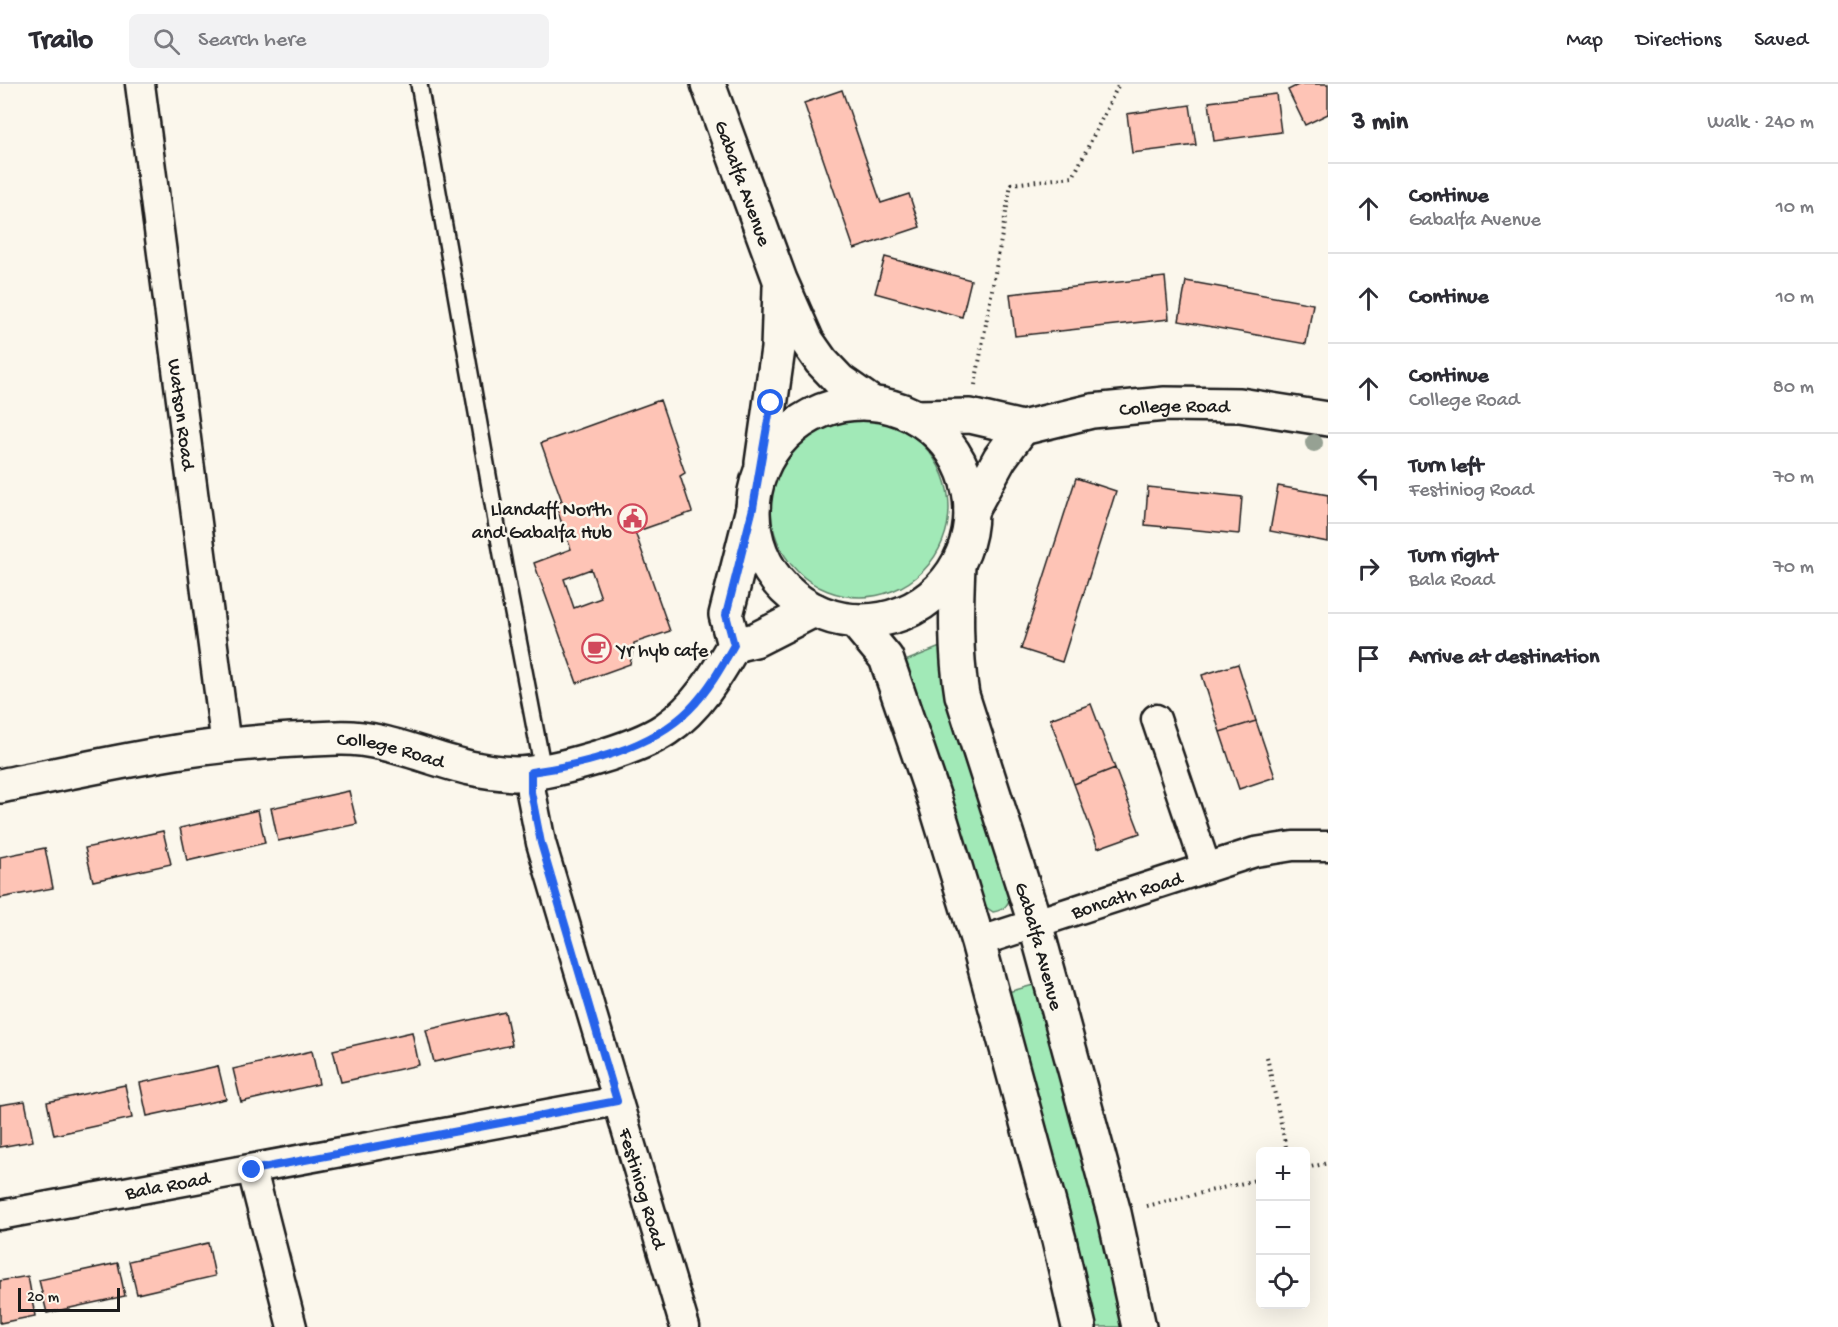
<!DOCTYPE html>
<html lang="en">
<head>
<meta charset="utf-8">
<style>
	:root { --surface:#fff; --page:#f2f2f3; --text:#2b2b33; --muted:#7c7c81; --line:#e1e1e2 }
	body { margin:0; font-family:"Gochi Hand",sans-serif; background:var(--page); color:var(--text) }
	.controls { position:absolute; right:18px; bottom:18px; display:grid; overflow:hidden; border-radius:9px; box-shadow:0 6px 24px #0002 }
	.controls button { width:54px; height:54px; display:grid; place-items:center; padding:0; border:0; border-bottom:2px solid var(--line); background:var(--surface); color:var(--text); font:30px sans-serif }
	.scale { position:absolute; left:18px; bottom:15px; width:102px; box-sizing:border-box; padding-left:6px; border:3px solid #1c1c1c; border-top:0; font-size:16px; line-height:21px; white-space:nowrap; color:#1c1c1c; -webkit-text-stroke:4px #fbf7ec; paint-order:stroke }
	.stop { position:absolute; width:18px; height:18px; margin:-14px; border:4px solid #2563eb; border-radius:50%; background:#fff }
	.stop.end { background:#2563eb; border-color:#fff; box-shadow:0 2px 6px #0008 }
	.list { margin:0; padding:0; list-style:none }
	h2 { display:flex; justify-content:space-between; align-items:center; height:78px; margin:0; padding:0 24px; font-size:26px }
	h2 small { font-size:20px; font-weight:400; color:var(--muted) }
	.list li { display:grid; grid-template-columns:39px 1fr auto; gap:18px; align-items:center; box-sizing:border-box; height:90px; padding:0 24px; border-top:2px solid var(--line) }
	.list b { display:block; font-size:22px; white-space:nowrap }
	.list p { margin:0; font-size:20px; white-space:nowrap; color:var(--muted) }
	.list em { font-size:20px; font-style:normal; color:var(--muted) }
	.icon { flex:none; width:33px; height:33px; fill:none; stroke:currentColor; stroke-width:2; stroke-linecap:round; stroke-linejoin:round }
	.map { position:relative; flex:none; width:1328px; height:1243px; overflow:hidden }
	header { display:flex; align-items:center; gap:36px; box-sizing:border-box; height:84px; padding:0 30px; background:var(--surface); border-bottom:2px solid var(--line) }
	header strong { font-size:28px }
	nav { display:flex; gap:33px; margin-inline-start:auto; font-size:21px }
	.search { width:420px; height:54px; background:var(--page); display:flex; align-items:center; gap:15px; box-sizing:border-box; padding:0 21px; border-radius:9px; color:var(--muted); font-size:22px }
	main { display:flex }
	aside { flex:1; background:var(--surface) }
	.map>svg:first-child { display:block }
	.green { fill:#a1e9b7; stroke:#5e826a; stroke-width:1.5 }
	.building { fill:#fec4b6; stroke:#1c1c1c; stroke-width:1.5; fill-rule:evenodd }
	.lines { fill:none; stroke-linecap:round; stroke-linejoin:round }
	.lane-casing { stroke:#1c1c1c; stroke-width:20 }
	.street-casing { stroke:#1c1c1c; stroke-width:33 }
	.secondary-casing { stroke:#1c1c1c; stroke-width:38 }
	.path { stroke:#1c1c1c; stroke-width:4; stroke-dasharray:1.5 4.5; stroke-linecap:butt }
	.lane { stroke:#fbf7ec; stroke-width:15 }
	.street { stroke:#fbf7ec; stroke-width:28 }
	.secondary { stroke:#fbf7ec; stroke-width:33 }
	.tree { fill:#96a193 }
	.route { stroke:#2563eb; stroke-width:8 }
	.labels { text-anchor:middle; stroke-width:5; stroke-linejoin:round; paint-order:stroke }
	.street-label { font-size:20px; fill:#1c1c1c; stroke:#fbf7ec }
	.poi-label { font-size:20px; fill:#1c1c1c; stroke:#fbf7ec; text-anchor:end }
</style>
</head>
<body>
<header>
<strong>Trailo</strong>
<div class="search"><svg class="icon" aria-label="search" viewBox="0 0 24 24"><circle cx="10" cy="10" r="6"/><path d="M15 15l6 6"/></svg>Search here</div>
<nav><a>Map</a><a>Directions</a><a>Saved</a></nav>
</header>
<main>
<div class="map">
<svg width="1328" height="1243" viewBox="0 0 1328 1243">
	<rect width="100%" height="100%" fill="#fbf7ec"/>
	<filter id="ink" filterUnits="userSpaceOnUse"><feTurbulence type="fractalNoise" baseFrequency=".0167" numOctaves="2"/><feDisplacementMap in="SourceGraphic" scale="12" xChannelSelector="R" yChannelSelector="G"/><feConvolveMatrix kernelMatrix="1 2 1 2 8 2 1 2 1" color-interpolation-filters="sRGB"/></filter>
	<g filter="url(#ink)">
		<path class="green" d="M771 424a89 89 0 1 1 178 0a89 89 0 1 1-178 0Z
			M 945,561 L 1011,810 C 1009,820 1005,826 993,828 L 983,821 L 903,578 Z
			M 1037,900 L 1111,1183 L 1125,1243 L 1096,1243 L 1055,1077 L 1008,908 Z"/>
		<path class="building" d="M 1300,0 L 1328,0 L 1328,30 L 1305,41 L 1288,6 Z
			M 842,6 L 881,119 L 909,110 L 920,143 L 854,165 L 804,19 Z
			M 1276,10 L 1281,48 L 1214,57 L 1209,18 Z
			M 1190,21 L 1196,61 L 1132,69 L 1127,30 Z
			M 885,173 L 971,196 L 962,233 L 875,209 Z
			M 1165,193 L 1169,235 L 1015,252 L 1010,210 Z
			M 1186,197 L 1313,220 L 1306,260 L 1179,237 Z
			M 660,316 L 685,389 L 680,392 L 692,428 L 635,448 L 670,547 L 634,559 L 630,580 L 577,599 L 534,479 L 571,465 L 555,420 L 562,417 L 541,359 ZM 591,485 L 601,514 L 574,524 L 564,495 Z
			M 1076,394 L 1116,407 L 1062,578 L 1021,565 Z
			M 1278,402 L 1328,411 L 1328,458 L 1270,447 Z
			M 1148,403 L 1242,413 L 1239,450 L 1145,441 Z
			M 1238,580 L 1256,637 L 1220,648 L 1202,591 Z
			M 1091,620 L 1115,684 L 1074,700 L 1050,635 Z
			M 1256,637 L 1275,693 L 1239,705 L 1220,648 Z
			M 1115,684 L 1140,749 L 1098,764 L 1074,700 Z
			M 349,707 L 357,740 L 278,757 L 271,724 Z
			M 258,726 L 265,759 L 187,777 L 180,744 Z
			M 163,747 L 171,780 L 93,797 L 85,764 Z
			M 45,764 L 53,804 L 0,814 L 0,773 Z
			M 505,928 L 512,961 L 434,978 L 426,946 Z
			M 412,948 L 419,981 L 341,998 L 333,966 Z
			M 312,967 L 319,1000 L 241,1018 L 233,985 Z
			M 218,982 L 226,1015 L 147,1032 L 140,999 Z
			M 125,1001 L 132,1034 L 54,1051 L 47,1018 Z
			M 25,1017 L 33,1057 L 0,1063 L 0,1021 Z
			M 208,1159 L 215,1192 L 137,1210 L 129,1177 Z
			M 118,1179 L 125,1212 L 47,1229 L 39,1196 Z
			M 28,1192 L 35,1232 L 0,1239 L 0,1197 Z"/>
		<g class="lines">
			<defs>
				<path id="lane" d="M 419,0 L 504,482 L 543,686"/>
				<g id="street">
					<path id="s1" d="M 140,0 L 226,662"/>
					<path d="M 1156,635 L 1206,783"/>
					<path id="s2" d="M 531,688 L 531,708 L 541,759 L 685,1243"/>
					<path id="s3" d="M 978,858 L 1255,768 L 1293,762 L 1328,762"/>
					<path d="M 252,1086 L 292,1243"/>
					<path id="s4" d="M 0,1131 L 617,1017"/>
				</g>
				<g id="secondary">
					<path id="s5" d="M 708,0 L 780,196 L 807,257 L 821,277 L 840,297 L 870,318"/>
					<circle cx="862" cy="428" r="109"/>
					<path id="s6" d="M 916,333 L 970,332 L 1022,344 L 1092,327 L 1165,320 L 1240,321 L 1328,335"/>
					<path d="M 762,379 L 778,265 L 780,203"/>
					<path d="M 971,427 L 1000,374 L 1022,344"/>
					<path id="s7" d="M 958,481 C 956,524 955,568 962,611 L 1035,839 L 1114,1129 L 1139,1243"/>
					<path d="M 855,537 L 886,574 L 935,717 L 978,858 L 1059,1156 L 1079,1243"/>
					<path d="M 734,561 L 755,556 L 814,526"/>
					<path id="s8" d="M 0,702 C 50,692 101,681 152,672 C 212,661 276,656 337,654 C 382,652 426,674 470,684 C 484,687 500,689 515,690 C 550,690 637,665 666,645 C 697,624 716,592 734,561 L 726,531 L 753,424"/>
				</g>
			</defs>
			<use href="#lane" class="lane-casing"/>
			<use href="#street" class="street-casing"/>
			<use href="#secondary" class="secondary-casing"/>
			<path class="path" d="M 975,301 L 1011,100 L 1073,93 L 1119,0
				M 1267,973 L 1287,1068
				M 1306,1084 L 1328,1079
				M 1147,1122 L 1260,1095"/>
			<use href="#lane" class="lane"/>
			<use href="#street" class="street"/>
			<use href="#secondary" class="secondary"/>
		</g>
		<circle class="tree" cx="1314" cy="359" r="9"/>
	</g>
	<g class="lines" filter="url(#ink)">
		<path class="route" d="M 252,1086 L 617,1017 L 541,759 L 531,708 L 531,688 C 583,681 651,664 689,626 C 708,607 721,584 734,561 L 726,531 L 753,424 L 771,319"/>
	</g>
	<defs>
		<symbol id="civic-ring" viewBox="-11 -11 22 22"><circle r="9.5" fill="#fbf7ec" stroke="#d1495b" stroke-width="1.5"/><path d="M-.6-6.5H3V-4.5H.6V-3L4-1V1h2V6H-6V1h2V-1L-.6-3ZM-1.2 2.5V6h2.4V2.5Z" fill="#d1495b"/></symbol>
		<symbol id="cafe-ring" viewBox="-11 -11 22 22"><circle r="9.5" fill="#fbf7ec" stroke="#d1495b" stroke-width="1.5"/><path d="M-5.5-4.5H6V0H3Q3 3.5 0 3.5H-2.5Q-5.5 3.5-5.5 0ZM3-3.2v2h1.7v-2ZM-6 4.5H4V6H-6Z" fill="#d1495b"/></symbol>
	</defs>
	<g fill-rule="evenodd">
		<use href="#civic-ring" x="616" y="418" width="33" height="33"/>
		<use href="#cafe-ring" x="580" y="548" width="33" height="33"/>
	</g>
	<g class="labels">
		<g class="street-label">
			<text dy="7" stroke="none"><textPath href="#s5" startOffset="105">Gabalfa Avenue</textPath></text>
			<text dy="7" stroke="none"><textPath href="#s6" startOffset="262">College Road</textPath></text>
			<text dy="7" stroke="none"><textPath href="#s1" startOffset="333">Watson Road</textPath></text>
			<text dy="7" stroke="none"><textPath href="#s8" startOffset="396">College Road</textPath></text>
			<text dy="7" stroke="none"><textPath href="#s3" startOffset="156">Boncath Road</textPath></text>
			<text dy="7" stroke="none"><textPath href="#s7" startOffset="393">Gabalfa Avenue</textPath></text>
			<text dy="7" stroke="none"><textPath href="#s4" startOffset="170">Bala Road</textPath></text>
			<text dy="7" stroke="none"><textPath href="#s2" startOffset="432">Festiniog Road</textPath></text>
		</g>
		<g class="poi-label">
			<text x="612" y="431">Llandaff North<tspan x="612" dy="23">and Gabalfa Hub</tspan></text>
			<text x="617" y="572" text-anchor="start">Yr hyb cafe</text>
		</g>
	</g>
</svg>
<div class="controls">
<button>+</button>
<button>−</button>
<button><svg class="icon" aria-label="locate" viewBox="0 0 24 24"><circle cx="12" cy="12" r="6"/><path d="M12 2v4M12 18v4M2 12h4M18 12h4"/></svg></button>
</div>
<div class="scale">20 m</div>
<div class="stop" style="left:771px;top:319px"></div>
<div class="stop end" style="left:252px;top:1086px"></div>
</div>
<aside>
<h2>3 min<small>Walk · 240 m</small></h2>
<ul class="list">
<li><svg class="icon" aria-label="ahead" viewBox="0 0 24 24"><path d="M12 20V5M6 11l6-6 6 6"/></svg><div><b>Continue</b><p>Gabalfa Avenue</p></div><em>10 m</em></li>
<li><svg class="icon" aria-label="ahead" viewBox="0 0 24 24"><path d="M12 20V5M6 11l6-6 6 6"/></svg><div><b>Continue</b></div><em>10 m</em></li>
<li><svg class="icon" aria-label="ahead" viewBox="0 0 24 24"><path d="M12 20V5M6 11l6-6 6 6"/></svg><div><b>Continue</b><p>College Road</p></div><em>80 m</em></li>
<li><svg class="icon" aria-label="left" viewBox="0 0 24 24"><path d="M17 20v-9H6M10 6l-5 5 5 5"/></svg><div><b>Turn left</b><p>Festiniog Road</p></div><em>70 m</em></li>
<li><svg class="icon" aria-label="right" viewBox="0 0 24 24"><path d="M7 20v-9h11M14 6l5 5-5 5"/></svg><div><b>Turn right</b><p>Bala Road</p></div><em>70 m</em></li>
<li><svg class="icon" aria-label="arrive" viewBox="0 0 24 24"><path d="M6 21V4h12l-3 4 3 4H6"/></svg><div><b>Arrive at destination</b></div></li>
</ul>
</aside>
</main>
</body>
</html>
